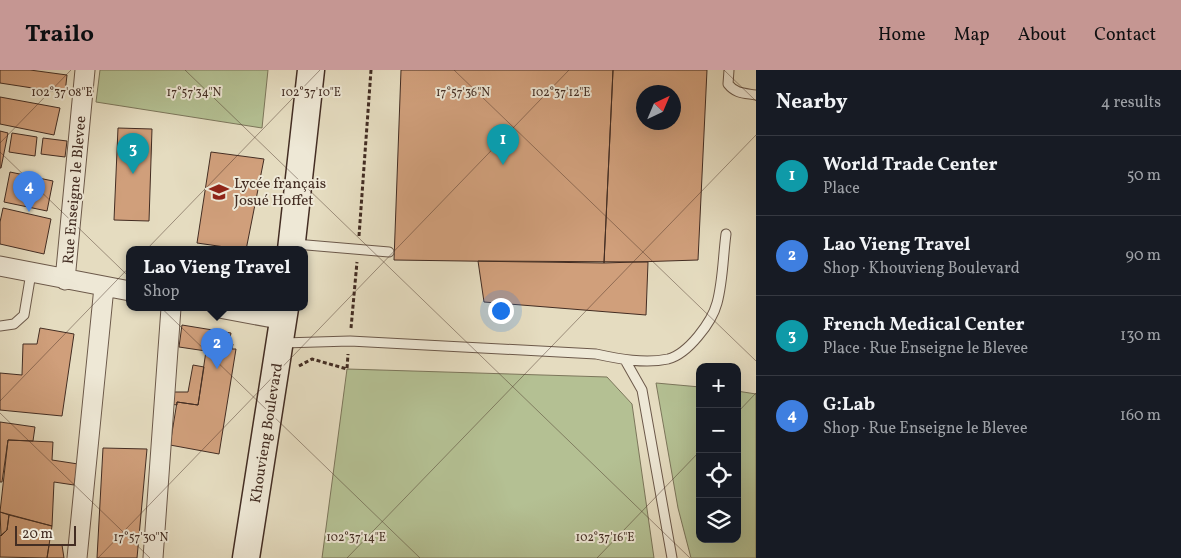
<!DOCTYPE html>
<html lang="en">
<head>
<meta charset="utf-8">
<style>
	:root { --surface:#171b24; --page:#20242c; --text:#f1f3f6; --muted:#9ea1a6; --line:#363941; --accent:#c59692 }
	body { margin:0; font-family:Vollkorn,serif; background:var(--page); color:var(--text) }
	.controls { position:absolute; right:15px; bottom:15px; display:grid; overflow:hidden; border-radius:10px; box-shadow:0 5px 20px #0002 }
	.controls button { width:45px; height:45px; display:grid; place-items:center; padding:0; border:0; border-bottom:1px solid var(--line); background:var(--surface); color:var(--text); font:25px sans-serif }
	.compass { position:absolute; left:636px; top:15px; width:45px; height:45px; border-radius:50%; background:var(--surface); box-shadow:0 5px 20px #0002; rotate:44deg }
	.scale { position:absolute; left:15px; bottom:12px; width:61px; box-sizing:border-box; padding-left:5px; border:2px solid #432d23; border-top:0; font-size:14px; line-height:18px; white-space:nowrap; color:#432d23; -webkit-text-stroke:4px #eee8d6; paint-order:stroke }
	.you { position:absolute; left:500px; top:240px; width:18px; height:18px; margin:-12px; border:4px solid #fff; border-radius:50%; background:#1a73e8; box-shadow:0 0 0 8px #1a73e833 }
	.badge { display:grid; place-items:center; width:32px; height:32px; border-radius:50%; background:var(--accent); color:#fff; font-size:16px; font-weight:700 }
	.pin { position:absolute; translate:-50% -41px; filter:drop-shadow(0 1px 2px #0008) }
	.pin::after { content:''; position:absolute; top:26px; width:18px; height:15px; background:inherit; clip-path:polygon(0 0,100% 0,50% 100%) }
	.popup { position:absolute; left:126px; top:176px; width:182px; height:65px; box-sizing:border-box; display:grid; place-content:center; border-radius:10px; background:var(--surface); filter:drop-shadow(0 1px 4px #0005); font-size:16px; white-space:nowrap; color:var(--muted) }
	.popup b { font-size:19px; color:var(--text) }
	.popup::after { content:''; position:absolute; left:50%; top:100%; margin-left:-10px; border:10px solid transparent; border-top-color:var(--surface) }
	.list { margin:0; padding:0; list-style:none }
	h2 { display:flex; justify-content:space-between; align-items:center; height:65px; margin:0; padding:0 20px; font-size:21px }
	h2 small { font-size:16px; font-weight:400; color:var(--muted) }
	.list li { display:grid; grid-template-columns:32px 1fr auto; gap:15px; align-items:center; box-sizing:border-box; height:80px; padding:0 20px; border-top:1px solid var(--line) }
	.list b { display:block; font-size:19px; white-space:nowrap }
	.list p { margin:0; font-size:16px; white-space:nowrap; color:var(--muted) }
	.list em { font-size:16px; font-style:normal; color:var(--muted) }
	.icon { flex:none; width:28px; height:28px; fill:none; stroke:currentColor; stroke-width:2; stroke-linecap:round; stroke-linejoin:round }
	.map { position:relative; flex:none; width:756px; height:488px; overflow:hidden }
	header { display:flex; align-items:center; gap:30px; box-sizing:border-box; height:70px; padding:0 25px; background:var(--accent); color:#111 }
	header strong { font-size:24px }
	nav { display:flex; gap:28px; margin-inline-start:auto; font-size:18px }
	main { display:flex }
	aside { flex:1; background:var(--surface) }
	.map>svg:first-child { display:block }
	.green { fill:#b4c093; stroke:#7c765b }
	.building { fill:#d09f7b; stroke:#432d23; fill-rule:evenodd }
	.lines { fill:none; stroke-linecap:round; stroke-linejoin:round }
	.lane-casing { stroke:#6c594a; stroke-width:11 }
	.street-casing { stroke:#6c594a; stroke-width:21 }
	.secondary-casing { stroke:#432d23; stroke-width:29 }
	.path { stroke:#432d23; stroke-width:3; stroke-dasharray:4 2.5; stroke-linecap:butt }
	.lane { stroke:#eee8d6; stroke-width:9 }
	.street { stroke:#eee8d6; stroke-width:19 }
	.secondary { stroke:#eee8d6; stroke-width:26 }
	.ticks { fill:none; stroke:#432d23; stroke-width:1; stroke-opacity:0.45 }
	.labels { text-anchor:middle; stroke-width:4; stroke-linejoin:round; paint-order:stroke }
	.poi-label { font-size:15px; fill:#432d23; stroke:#eee8d6; text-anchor:start }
	.street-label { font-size:15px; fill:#432d23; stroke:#eee8d6 }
	.ticks-label { font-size:12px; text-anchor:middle; fill:#432d23; stroke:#eee8d6; stroke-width:4; stroke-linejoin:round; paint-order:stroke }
</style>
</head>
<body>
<header>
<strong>Trailo</strong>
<nav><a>Home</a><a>Map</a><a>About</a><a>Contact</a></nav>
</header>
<main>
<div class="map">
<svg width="756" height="488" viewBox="0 0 756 488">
	<rect width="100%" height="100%" fill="#e5dcc0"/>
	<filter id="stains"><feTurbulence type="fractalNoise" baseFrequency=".004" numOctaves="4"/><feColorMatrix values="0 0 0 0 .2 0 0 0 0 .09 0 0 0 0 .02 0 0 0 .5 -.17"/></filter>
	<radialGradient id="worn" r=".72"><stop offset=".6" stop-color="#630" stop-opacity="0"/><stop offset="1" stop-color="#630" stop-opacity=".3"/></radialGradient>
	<path class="green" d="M 100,0 L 268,0 L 262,58 L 96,32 Z
		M 347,299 L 607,307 L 632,334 L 654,488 L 322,488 Z
		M 656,313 L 700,317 L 700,469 L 737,469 L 737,321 L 756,324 L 756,488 L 691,488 L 678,438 Z"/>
	<path class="building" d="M 0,0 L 30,0 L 67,5 L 65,23 L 0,13 Z
		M 401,0 L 613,0 L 604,193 L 394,190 Z
		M 613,0 L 707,0 L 698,190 L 604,193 ZM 644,22 L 674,22 L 674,52 L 644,52 Z
		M 0,27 L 60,38 L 54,65 L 0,54 Z
		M 118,58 L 152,59 L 149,151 L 114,150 Z
		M 0,61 L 8,63 L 1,98 L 0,98 Z
		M 12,63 L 37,67 L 35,86 L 9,82 Z
		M 43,68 L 67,71 L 65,87 L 41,84 Z
		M 211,82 L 264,89 L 246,180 L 197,173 Z
		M 10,102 L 53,111 L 47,141 L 4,132 Z
		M 3,138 L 51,149 L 44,184 L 0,174 L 0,152 Z
		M 478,191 L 648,192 L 646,245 L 484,232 Z
		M 182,255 L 231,263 L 229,273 L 233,274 L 232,279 L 236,279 L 219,384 L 170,375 L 177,332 L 198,335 L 206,281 L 179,277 Z
		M 40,258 L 74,264 L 62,346 L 0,340 L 0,303 L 22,305 L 23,274 L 37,274 Z
		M 193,295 L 204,297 L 198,335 L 177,332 L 177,335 L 170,334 L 170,322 L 188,322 Z
		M 0,352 L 35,357 L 33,371 L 8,370 L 2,412 L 0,412 Z
		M 8,370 L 53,372 L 52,390 L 78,394 L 74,415 L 54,412 L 52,456 L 0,442 Z
		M 103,378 L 147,379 L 137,488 L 97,488 Z
		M 0,442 L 9,445 L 7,460 L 1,466 Z
		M 9,445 L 52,456 L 47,488 L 0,487 L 0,466 L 7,460 Z
		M 49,475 L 62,475 L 64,488 L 47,488 Z"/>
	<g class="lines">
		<defs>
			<path id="lane" d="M 729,0 L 728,14 C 736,24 744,23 756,25
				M 295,174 L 389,182
				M 0,256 L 14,254 L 24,245 L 31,203
				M 283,273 L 350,271 L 596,284 C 619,289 645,294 668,289 C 688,284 712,252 717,233 C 723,211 723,186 726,164
				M 625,290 L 642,320 L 672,488"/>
			<path id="street" d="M 0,196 L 130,221
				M 65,210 L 85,0
				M 219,238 L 284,250
				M 77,488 L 104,217
				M 153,488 L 171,238"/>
			<path id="secondary" d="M 291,180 L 311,0
				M 246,488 L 285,238"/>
		</defs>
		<use href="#lane" class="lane-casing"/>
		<use href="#street" class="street-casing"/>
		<use href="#secondary" class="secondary-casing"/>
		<path class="path" d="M 359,166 L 371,0
			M 351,258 L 357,192
			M 299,296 L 312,289 L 347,299 L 348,284"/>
		<use href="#lane" class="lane"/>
		<use href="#street" class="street"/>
		<use href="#secondary" class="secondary"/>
	</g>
	<path class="ticks" d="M 185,0 L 690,488M 454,0 L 756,291M 724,0 L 756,31M 0,73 L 71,0M 0,82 L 420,488M 0,331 L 320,0M 0,343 L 150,488M 737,343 L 756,323M 98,488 L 569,0M 347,488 L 756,65M 597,488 L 700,381"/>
	<defs>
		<symbol id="school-bare" viewBox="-9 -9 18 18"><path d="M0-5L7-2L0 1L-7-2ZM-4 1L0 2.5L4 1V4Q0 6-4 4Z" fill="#8f2418" stroke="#eee8d6" stroke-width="2.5" paint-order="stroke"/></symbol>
	</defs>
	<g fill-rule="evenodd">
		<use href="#school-bare" x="205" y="108" width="28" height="28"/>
	</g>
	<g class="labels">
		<g class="poi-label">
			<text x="234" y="118">Lycée français<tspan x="234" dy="17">Josué Hoffet</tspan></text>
		</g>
		<g class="street-label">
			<text transform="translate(74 120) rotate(-85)" y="5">Rue Enseigne le Blevee</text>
			<text transform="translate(266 363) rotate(-81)" y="5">Khouvieng Boulevard</text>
		</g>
	</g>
	<g class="ticks-label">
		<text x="194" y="26">17°57'34"N</text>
		<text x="463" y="26">17°57'36"N</text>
		<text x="62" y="26">102°37'08"E</text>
		<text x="311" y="26">102°37'10"E</text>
		<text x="561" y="26">102°37'12"E</text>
		<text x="356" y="471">102°37'14"E</text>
		<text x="605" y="471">102°37'16"E</text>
		<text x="141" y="471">17°57'30"N</text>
	</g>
	<rect width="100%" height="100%" filter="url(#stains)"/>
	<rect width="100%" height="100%" fill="url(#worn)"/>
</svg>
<div class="controls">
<button>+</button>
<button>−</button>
<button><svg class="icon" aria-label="locate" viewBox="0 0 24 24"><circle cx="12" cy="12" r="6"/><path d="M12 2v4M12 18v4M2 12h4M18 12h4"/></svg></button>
<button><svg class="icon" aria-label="layers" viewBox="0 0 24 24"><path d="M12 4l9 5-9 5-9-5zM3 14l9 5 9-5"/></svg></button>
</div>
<svg class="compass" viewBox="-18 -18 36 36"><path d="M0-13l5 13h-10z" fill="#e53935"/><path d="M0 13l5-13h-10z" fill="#9ea1a6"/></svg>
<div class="scale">20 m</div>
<div class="you"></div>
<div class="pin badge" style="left:503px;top:95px;background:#0f9aa8">1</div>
<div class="pin badge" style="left:217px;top:299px;background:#3f7fe0">2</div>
<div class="popup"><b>Lao Vieng Travel</b>Shop</div>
<div class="pin badge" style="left:133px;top:104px;background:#0f9aa8">3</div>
<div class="pin badge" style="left:29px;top:142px;background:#3f7fe0">4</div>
</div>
<aside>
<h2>Nearby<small>4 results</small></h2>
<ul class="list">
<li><span class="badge" style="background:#0f9aa8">1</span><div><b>World Trade Center</b><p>Place</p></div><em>50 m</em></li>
<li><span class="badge" style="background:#3f7fe0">2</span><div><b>Lao Vieng Travel</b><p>Shop · Khouvieng Boulevard</p></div><em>90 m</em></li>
<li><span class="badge" style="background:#0f9aa8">3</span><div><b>French Medical Center</b><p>Place · Rue Enseigne le Blevee</p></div><em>130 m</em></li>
<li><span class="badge" style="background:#3f7fe0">4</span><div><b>G:Lab</b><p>Shop · Rue Enseigne le Blevee</p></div><em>160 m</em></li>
</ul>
</aside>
</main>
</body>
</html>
